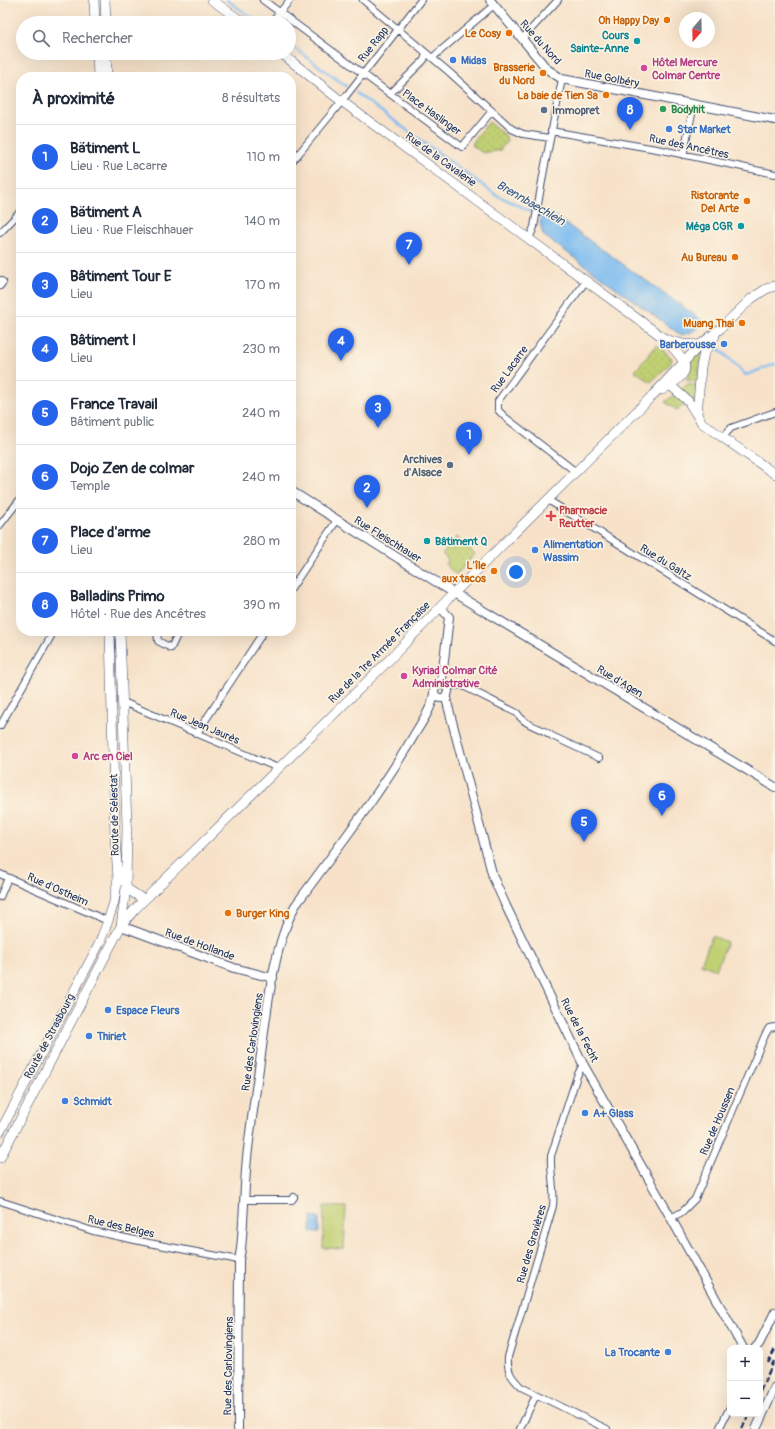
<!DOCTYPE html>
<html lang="fr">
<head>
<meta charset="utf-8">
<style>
	:root { --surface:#fff; --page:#f2f2f3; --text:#1f2937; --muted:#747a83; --line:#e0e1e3; --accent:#2563eb }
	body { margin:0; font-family:Pangolin,sans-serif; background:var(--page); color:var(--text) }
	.controls { position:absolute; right:12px; bottom:12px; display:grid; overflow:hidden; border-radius:8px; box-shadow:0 4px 16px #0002 }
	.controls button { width:36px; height:36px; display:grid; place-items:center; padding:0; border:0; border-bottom:1px solid var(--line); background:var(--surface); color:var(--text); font:20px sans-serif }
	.compass { position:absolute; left:679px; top:12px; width:36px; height:36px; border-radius:50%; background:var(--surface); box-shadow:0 4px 16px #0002; rotate:200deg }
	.you { position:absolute; left:516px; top:572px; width:14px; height:14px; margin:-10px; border:3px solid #fff; border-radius:50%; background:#1a73e8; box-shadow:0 0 0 6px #1a73e833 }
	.badge { display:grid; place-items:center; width:26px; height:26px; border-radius:50%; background:var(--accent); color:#fff; font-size:13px; font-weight:700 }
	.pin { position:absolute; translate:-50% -33px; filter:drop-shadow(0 1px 2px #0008) }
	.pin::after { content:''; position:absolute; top:21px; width:14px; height:12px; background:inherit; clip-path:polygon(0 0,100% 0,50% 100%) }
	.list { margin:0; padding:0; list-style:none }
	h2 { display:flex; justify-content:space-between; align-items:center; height:52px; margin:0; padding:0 16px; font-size:17px }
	h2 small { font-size:13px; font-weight:400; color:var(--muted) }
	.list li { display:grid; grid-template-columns:26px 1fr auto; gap:12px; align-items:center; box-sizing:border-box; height:64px; padding:0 16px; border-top:1px solid var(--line) }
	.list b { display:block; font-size:15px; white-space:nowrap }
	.list p { margin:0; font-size:13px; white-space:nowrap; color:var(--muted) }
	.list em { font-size:13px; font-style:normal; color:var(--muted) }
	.icon { flex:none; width:22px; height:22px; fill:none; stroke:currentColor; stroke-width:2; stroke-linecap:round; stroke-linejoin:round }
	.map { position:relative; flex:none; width:775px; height:1429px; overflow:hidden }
	.search { position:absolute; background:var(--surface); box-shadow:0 4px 16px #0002; left:16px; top:16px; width:280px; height:44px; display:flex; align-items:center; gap:10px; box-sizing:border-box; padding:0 14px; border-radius:22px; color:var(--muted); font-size:15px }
	.panel { position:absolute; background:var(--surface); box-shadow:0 4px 16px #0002; left:16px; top:72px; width:280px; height:564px; border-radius:16px }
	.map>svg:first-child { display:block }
	.grass { fill:url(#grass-dots); stroke:#6e8068 }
	.pitch { fill:#c1d073; stroke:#6e8068 }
	.water { fill:#7cbbf0; stroke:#4c75a7 }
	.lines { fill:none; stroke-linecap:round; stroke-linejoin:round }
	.stream { stroke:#7cbbf0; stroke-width:2.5 }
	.minor-casing { stroke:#3c4a6e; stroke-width:8 }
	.tertiary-casing { stroke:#3c4a6e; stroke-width:10 }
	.secondary-casing { stroke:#3c4a6e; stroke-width:10 }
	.minor { stroke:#fff; stroke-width:6 }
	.tertiary { stroke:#fff; stroke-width:8 }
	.secondary { stroke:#fff; stroke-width:9 }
	.rail { stroke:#1b2f5e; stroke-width:2.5; stroke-dasharray:6 3; stroke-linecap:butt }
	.food-dot { fill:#e8710a; stroke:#fcf5e5; stroke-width:1.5 }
	.culture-dot { fill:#0f9aa8; stroke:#fcf5e5; stroke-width:1.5 }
	.shop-dot { fill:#3f7fe0; stroke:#fcf5e5; stroke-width:1.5 }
	.hotel-dot { fill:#d1479c; stroke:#fcf5e5; stroke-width:1.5 }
	.leisure-dot { fill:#2e9e5b; stroke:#fcf5e5; stroke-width:1.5 }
	.service-dot { fill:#5c6f8a; stroke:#fcf5e5; stroke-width:1.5 }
	.health-dot { fill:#e0444e; stroke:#fcf5e5; stroke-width:1.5 }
	.labels { text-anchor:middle; stroke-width:3; stroke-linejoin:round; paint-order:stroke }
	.food-label { font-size:11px; font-weight:bold; fill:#c56008; stroke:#fcf5e5; text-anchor:end }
	.culture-label { font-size:11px; font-weight:bold; fill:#0d838f; stroke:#fcf5e5; text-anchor:end }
	.street-label { font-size:11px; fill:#1b2f5e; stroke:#fcf5e5 }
	.shop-label { font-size:11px; font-weight:bold; fill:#366cbe; stroke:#fcf5e5; text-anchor:start }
	.hotel-label { font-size:11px; font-weight:bold; fill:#b23c85; stroke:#fcf5e5; text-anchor:start }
	.leisure-label { font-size:11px; font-weight:bold; fill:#27864d; stroke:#fcf5e5; text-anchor:start }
	.service-label { font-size:11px; font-weight:bold; fill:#4e5e75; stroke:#fcf5e5; text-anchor:start }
	.health-label { font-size:11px; font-weight:bold; fill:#be3a42; stroke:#fcf5e5; text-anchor:start }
	.water-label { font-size:12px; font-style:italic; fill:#38598a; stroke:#fcf5e5 }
</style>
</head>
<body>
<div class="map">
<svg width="775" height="1429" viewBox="0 0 775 1429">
	<defs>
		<pattern id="grass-dots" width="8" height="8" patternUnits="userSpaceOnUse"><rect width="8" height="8" fill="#c1d073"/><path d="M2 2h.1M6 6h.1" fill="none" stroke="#a5b366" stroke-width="1.8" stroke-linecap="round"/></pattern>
	</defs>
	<rect width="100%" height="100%" fill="#fcf5e5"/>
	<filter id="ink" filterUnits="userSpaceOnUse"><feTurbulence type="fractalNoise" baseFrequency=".025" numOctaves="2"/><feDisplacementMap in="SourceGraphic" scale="8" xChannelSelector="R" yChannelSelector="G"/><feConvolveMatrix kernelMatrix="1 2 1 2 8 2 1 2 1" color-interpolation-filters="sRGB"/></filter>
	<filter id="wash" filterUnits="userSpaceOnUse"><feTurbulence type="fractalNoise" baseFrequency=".012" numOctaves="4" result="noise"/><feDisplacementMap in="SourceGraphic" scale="16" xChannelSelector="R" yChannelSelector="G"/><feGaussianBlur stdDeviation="0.9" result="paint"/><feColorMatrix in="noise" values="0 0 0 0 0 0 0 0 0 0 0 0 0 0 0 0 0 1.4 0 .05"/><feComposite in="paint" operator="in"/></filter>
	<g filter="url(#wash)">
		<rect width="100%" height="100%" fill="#f7e2c9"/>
		<path class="grass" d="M 489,122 L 506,136 L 507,141 L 500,150 L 483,153 L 473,146 L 472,143 L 475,142 L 474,140 Z
			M 657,345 L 672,358 L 671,363 L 651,382 L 635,371 Z
			M 703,347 L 697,382 L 686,380 C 690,374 692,367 690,360 Z
			M 687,384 L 697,385 L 694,402 L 681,390 Z
			M 674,395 L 684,403 L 684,405 L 677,410 L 665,402 Z
			M 457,537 L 475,554 L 456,575 L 445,564 L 448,560 L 442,554 Z"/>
		<path class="pitch" d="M 712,936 L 727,942 L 716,970 L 701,964 Z
			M 324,1206 L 346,1207 L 344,1249 L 323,1248 Z"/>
		<path class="water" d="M 552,214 L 703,321 C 695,331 693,333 681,335 L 543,235 L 540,222 L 542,217 Z
			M 311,1217 L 319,1218 L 319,1232 L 311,1232 Z"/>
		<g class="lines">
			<path class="stream" d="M 227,0 L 259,23
				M 289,44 L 346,86
				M 356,93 L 496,195 L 520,206 L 545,219
				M 716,346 L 746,375 L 775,364"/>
		</g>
	</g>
	<g filter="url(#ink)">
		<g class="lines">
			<defs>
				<path id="minor" d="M 263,0 L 462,147 L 492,111
					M 363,0 L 449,72 L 512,129 L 523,134 L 550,138
					M 271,23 L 290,0
					M 522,39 L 558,0
					M 432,58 L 494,5
					M 390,94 L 424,60 L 426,53
					M 551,131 L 662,150 L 775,174
					M 683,155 L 694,105
					M 291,163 L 342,101 L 421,0
					M 0,233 L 21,211
					M 529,239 L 534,227 L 544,170 L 562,79
					M 0,280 L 3,282 L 0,286
					M 722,438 L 731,428 L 775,412
					M 576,472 L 506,418 L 498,410 L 498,401 L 586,281
					M 548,500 L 775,641
					M 0,525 L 21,498
					M 291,589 L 337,520
					M 157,631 L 158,641 L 171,648 L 179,631
					M 446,687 L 461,685 L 517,713 C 525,726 541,727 552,736 L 599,758
					M 123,702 L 278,768
					M 0,726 L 54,631
					M 197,733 L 264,631
					M 0,874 L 108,921
					M 0,897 L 8,878
					M 583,1064 L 577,1076 L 551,1156 C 550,1173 555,1189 553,1206 L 508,1357 C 507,1372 511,1377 521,1387 L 607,1429
					M 245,1200 L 292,1200 L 294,1197
					M 0,1201 L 93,1231 L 149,1243 L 239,1260
					M 671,1218 L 682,1212 L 695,1199 L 765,1035 L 769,1028 L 775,1027
					M 520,1429 L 536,1395
					M 719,1429 L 730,1407"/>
				<path id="tertiary" d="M 490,0 L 547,69 L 562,79 L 775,120
					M 291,491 L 454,593 L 775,787
					M434 691a7 7 0 1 1 14 0a7 7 0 1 1-14 0Z
					M 439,685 L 442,678 L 449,617 L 441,608
					M 447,695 L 447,702 L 493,877 L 506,906 L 583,1064 L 671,1218 L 743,1348
					M 121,926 L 234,968 L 273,978
					M 755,1348 L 759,1344 L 775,1312
					M 238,1429 L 239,1260 L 241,1249 C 244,1219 244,1189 247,1158 C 251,1121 257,1084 262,1047 C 268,1002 274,946 295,906 C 335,851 379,795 413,737 C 421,723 432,709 434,693
					M 756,1429 L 775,1387"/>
				<path id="secondary" d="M 94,0 L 95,23
					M 105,0 L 106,23
					M 212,0 L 244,23
					M 97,53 L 98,77
					M 106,53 L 107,77
					M 281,53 L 336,97 L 665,339 C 688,365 696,370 662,390
					M 665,339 L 683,344 L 700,345
					M 670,385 L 688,401 L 702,423 L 775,474
					M 697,415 L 701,367 L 704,353 L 715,336
					M 120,631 L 127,825 L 126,888 L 121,926
					M 126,888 L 144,900
					M 0,1132 L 99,944 L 108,921 L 114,902 L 118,878 L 115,837 L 110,631
					M 0,1158 L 121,926 L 135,909 L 385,664 L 454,593 L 653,395 L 700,345 L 721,328 L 751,299 L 766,289 L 775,286"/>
			</defs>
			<use href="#minor" class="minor-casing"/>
			<use href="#tertiary" class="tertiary-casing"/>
			<use href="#secondary" class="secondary-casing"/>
			<use href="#minor" class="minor"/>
			<use href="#tertiary" class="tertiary"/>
			<use href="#secondary" class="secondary"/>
			<path class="rail" d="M 768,1363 L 775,1349
				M 760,1391 L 775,1359
				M 742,1429 L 749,1414"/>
		</g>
	</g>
	<g class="food-dot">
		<circle cx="667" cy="20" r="4"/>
		<circle cx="509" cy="33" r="4"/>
		<circle cx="543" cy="73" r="4"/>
		<circle cx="606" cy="95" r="4"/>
		<circle cx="747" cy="201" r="4"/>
		<circle cx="735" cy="257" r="4"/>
		<circle cx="742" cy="323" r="4"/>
		<circle cx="494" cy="571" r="4"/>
		<circle cx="228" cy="913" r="4"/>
	</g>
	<g class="culture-dot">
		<circle cx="637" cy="41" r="4"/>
		<circle cx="741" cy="226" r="4"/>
		<circle cx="427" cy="541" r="4"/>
	</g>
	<g class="shop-dot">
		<circle cx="453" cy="60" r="4"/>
		<circle cx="669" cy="129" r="4"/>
		<circle cx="724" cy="344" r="4"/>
		<circle cx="535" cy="550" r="4"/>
		<circle cx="108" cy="1010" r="4"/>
		<circle cx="89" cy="1036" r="4"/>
		<circle cx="65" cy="1101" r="4"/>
		<circle cx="585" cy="1113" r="4"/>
		<circle cx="668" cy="1352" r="4"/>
	</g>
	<g class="hotel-dot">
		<circle cx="644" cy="68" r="4"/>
		<circle cx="404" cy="676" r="4"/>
		<circle cx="75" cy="756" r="4"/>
	</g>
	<circle class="leisure-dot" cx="663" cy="109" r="4"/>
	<g class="service-dot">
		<circle cx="544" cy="110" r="4"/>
		<circle cx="450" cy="465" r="4"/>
	</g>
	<path class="health-dot" d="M549 510h4v4h4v4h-4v4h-4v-4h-4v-4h4z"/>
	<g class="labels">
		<g class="food-label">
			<text x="659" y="24">Oh Happy Day</text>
			<text x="501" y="37">Le Cosy</text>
			<text x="535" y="71">Brasserie<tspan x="535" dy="13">du Nord</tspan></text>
			<text x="598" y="99">La baie de Tien Sa</text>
			<text x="739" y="199">Ristorante<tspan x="739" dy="13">Del Arte</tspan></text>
			<text x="727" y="261">Au Bureau</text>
			<text x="734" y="327">Muang Thai</text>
			<text x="486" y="569">L'île<tspan x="486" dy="13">aux tacos</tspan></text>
			<text x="236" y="917" text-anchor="start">Burger King</text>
		</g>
		<g class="culture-label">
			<text x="629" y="39">Cours<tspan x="629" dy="13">Sainte-Anne</tspan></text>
			<text x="733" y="230">Méga CGR</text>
			<text x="435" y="545" text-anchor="start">Bâtiment Q</text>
		</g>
		<g class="street-label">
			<text transform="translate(541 42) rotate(48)" y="4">Rue du Nord</text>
			<text transform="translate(373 44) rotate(-52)" y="4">Rue Rapp</text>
			<text transform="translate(612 78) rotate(11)" y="4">Rue Golbéry</text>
			<text transform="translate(432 112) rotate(36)" y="4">Place Haslinger</text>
			<text transform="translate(689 146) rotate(12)" y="4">Rue des Ancêtres</text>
			<text transform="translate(441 159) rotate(36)" y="4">Rue de la Cavalerie</text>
			<text transform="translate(509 369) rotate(-54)" y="4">Rue Lacarre</text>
			<text transform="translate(388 539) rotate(32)" y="4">Rue Fleischhauer</text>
			<text transform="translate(666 562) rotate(32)" y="4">Rue du Galtz</text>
			<text transform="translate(379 652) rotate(-45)" y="4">Rue de la 1re Armée Française</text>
			<text transform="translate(620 681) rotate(31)" y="4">Rue d'Agen</text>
			<text transform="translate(205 726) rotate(23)" y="4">Rue Jean Jaurès</text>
			<text transform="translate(114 815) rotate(-91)" y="4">Route de Sélestat</text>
			<text transform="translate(58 889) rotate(24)" y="4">Rue d'Ostheim</text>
			<text transform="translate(200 944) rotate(20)" y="4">Rue de Hollande</text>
			<text transform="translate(580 1030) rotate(63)" y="4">Rue de la Fecht</text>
			<text transform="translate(49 1036) rotate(-62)" y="4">Route de Strasbourg</text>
			<text transform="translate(252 1042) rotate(-82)" y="4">Rue des Carlovingiens</text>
			<text transform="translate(717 1121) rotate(-67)" y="4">Rue de Houssen</text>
			<text transform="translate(121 1226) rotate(13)" y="4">Rue des Belges</text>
			<text transform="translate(531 1244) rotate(-74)" y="4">Rue des Gravières</text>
			<text transform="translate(228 1366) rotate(-89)" y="4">Rue des Carlovingiens</text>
		</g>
		<g class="shop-label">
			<text x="461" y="64">Midas</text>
			<text x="677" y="133">Star Market</text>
			<text x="716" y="348" text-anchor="end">Barberousse</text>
			<text x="543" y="548">Alimentation<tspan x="543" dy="13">Wassim</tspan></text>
			<text x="116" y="1014">Espace Fleurs</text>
			<text x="97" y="1040">Thiriet</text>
			<text x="73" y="1105">Schmidt</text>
			<text x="593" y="1117">A+ Glass</text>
			<text x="660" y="1356" text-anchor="end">La Trocante</text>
		</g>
		<g class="hotel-label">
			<text x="652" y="66">Hôtel Mercure<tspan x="652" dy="13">Colmar Centre</tspan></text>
			<text x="412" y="674">Kyriad Colmar Cité<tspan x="412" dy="13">Administrative</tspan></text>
			<text x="83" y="760">Arc en Ciel</text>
		</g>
		<g class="leisure-label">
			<text x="671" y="113">Bodyhit</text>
		</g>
		<g class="service-label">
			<text x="552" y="114">Immopret</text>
			<text x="442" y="463" text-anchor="end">Archives<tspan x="442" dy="13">d'Alsace</tspan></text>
		</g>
		<g class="health-label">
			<text x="559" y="514">Pharmacie<tspan x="559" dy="13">Reutter</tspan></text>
		</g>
		<g class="water-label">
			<text transform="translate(531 203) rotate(30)" y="4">Brennbaechlein</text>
		</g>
	</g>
</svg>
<div class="controls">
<button>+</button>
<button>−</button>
</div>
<svg class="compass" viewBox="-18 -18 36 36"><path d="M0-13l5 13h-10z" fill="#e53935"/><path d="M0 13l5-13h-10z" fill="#747a83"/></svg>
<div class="you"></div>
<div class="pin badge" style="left:469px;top:455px">1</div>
<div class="pin badge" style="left:367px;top:508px">2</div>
<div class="pin badge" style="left:378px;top:428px">3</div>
<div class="pin badge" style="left:341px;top:361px">4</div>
<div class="pin badge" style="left:584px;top:842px">5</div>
<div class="pin badge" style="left:662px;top:816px">6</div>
<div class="pin badge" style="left:409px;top:265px">7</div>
<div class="pin badge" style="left:630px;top:130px">8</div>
<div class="search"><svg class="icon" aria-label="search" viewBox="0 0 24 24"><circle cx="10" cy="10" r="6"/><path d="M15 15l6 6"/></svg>Rechercher</div>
<section class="panel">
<h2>À proximité<small>8 résultats</small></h2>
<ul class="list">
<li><span class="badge">1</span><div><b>Bätiment L</b><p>Lieu · Rue Lacarre</p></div><em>110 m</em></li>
<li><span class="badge">2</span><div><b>Bätiment A</b><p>Lieu · Rue Fleischhauer</p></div><em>140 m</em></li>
<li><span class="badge">3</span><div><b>Bâtiment Tour E</b><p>Lieu</p></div><em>170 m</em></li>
<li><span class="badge">4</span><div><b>Bâtiment I</b><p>Lieu</p></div><em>230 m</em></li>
<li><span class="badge">5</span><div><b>France Travail</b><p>Bâtiment public</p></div><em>240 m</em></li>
<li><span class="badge">6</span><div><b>Dojo Zen de colmar</b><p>Temple</p></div><em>240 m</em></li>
<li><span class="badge">7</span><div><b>Place d'arme</b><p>Lieu</p></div><em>280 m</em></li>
<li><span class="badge">8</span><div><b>Balladins Primo</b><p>Hôtel · Rue des Ancêtres</p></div><em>390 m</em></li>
</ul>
</section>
</div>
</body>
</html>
